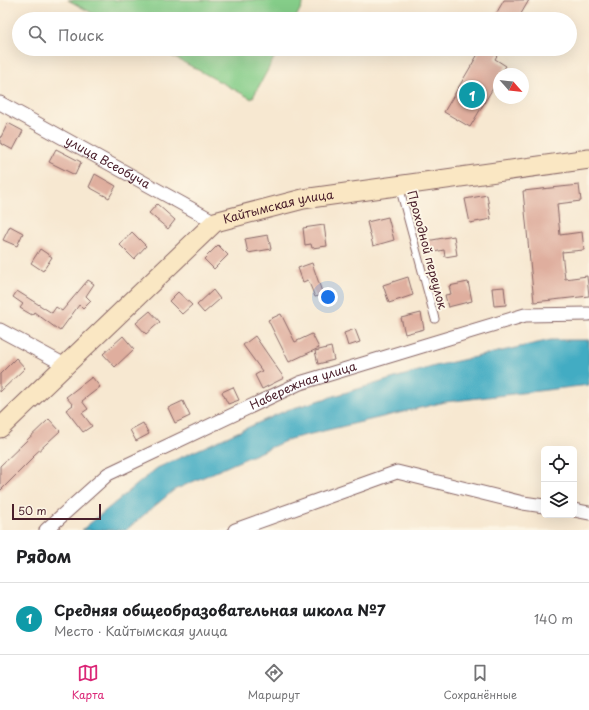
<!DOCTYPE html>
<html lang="ru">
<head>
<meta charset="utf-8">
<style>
	:root { --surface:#fff; --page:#f2f2f2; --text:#202124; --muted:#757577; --line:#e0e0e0; --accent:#db2777 }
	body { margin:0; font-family:"Playpen Sans",sans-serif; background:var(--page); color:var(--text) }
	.controls { position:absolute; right:12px; bottom:12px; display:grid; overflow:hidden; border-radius:6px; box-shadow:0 4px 16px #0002 }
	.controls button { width:36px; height:36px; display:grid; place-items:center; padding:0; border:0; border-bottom:1px solid var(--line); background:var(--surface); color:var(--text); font:20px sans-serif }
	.compass { position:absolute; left:493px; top:68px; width:36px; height:36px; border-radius:50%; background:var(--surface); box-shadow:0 4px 16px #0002; rotate:117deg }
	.scale { position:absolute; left:12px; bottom:10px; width:89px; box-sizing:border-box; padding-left:4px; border:2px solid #4a1f2b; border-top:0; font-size:11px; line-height:14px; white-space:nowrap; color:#4a1f2b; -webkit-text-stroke:3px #fcf5e5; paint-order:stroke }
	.you { position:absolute; left:328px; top:297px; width:14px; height:14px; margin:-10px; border:3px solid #fff; border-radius:50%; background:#1a73e8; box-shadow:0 0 0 6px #1a73e833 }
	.badge { display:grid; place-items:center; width:26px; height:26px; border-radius:50%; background:var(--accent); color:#fff; font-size:13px; font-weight:700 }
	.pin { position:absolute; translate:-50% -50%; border:2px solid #fff; box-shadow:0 1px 4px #0006 }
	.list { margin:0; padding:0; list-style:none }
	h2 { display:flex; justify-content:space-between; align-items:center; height:52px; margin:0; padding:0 16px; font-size:17px }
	h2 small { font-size:13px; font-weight:400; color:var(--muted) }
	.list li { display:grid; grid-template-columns:26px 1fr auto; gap:12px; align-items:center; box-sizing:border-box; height:72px; padding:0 16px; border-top:1px solid var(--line) }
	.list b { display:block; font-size:15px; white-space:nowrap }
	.list p { margin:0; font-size:13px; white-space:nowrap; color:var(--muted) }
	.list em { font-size:13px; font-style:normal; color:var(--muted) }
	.icon { flex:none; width:22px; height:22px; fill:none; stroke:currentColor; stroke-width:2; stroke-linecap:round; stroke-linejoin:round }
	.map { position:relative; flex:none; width:589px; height:530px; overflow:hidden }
	.search { position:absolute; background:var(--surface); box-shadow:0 4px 16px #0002; left:12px; right:12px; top:12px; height:44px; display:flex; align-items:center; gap:10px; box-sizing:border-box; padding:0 14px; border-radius:22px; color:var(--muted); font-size:15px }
	.sheet { height:124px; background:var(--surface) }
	nav { display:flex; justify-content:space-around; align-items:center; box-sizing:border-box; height:56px; border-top:1px solid var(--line); background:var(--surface); font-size:11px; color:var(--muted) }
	nav a { display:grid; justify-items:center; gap:2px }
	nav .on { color:var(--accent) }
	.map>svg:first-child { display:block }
	.green { fill:#85cd89; stroke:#68765a }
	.water { fill:#43acc3; stroke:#466677 }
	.building { fill:#dfae9e }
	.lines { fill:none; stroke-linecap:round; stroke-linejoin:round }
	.lane-casing { stroke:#876565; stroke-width:9 }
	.street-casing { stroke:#876565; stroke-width:15 }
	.secondary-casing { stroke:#876565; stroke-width:21 }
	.lane { stroke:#fff; stroke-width:7 }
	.street { stroke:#fff; stroke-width:13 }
	.secondary { stroke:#fae7c3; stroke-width:19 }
	.labels { text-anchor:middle; stroke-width:4; stroke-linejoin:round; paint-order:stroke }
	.street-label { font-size:12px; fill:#4a1f2b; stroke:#fcf5e5 }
</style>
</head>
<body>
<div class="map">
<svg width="589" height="530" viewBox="0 0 589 530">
	<rect width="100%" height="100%" fill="#fcf5e5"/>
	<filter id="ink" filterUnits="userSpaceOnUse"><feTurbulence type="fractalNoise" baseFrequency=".025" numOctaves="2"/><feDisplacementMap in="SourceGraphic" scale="8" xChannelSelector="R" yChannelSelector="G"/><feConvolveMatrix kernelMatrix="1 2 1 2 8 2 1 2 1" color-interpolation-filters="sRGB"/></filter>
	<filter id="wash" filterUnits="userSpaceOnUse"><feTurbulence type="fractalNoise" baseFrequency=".012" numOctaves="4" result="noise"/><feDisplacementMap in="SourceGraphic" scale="16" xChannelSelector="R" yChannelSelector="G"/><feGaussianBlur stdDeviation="0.9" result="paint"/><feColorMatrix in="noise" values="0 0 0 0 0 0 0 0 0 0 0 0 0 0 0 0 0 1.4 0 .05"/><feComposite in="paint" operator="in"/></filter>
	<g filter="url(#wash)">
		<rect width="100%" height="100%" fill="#f7e8d1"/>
		<path class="green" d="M 68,0 L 305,0 L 295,19 L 103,19 Z
			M 159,49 L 279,49 L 252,99 Z"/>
		<path class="water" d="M 551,340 L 589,340 L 589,385 L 445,402 L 290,439 L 174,490 L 126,530 L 82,530 L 157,468 L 287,410 L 435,366 Z"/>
		<g id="blocks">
			<path class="building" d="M 504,0 L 529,0 L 518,19 L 493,19 Z
				M 481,49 L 501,49 L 495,59 L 506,66 L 501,74 L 499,74 L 499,78 L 470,127 L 444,112 Z
				M 8,123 L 23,131 L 13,150 L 0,143 L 0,139 Z
				M 56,149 L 81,162 L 75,175 L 49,162 Z
				M 95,174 L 116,186 L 109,198 L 89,187 Z
				M 579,185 L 581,201 L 557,204 L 560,235 L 582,232 L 584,250 L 562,252 L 565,279 L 587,276 L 589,296 L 534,302 L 523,191 Z
				M 487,195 L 491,219 L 470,223 L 465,199 Z
				M 157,204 L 175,220 L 168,229 L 149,213 Z
				M 388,217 L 394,240 L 373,246 L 367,222 Z
				M 324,225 L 327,246 L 312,248 L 311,244 L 305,245 L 303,228 Z
				M 10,226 L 23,233 L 17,246 L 3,240 Z
				M 132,232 L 146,246 L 134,259 L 120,245 Z
				M 268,235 L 271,249 L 248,253 L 245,239 Z
				M 454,236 L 457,255 L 445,257 L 444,250 L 429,253 L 427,241 Z
				M 218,245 L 228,255 L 214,269 L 204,259 Z
				M 40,249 L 52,257 L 43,271 L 31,263 Z
				M 312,263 L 323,295 L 315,297 L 308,280 L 303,282 L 298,268 Z
				M 408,277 L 413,295 L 389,303 L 383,285 Z
				M 88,280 L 94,284 L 86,296 L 91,301 L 83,309 L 79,305 L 60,331 L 34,312 L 32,315 L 20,308 L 23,304 L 13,297 L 17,291 L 52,313 L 56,307 L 62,311 Z
				M 468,282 L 472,301 L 448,307 L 445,295 L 451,294 L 449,286 Z
				M 504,287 L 506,305 L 494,306 L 492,288 Z
				M 213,290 L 220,299 L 204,313 L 197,305 Z
				M 178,292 L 192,305 L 182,314 L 169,301 Z
				M 150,311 L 160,322 L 146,334 L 136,323 Z
				M 421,313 L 424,329 L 405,334 L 401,318 Z
				M 281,314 L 295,342 L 312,334 L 319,348 L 289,362 L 268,320 Z
				M 355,329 L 360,342 L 348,346 L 344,333 Z
				M 123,336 L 134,349 L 115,367 L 103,354 Z
				M 255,336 L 284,378 L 262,389 L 255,375 L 262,371 L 243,345 Z
				M 331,347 L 334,360 L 318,364 L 315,351 Z
				M 16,358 L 25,368 L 0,392 L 0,374 Z
				M 92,377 L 100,387 L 82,401 L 88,409 L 82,413 L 92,426 L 83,432 L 66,410 L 73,405 L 66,397 Z
				M 233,387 L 239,400 L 228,404 L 222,392 Z
				M 183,401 L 190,416 L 175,423 L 168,408 Z
				M 49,419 L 60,431 L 33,456 L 34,457 L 0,491 L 0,466 Z
				M 143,423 L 149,434 L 136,441 L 130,430 Z"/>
		</g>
	</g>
	<g filter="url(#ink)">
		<use href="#blocks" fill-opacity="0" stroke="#876565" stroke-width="1"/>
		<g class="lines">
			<defs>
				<path id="lane" d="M 399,186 L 435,319"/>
				<g id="street">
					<path id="s1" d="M 0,103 L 215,222"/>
					<path d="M 0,330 L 65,365"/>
					<path d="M 574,510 L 589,513"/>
					<path id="s2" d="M 46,530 L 108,474 L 300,383 L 525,315 L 589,314"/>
					<path d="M 235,530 L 397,472 L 523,503 L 544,506"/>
				</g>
				<g id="secondary">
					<path id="s3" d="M 0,428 L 215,222 L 303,199 L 589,159"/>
				</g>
			</defs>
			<use href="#lane" class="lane-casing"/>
			<use href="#street" class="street-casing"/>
			<use href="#secondary" class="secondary-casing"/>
			<use href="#lane" class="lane"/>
			<use href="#street" class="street"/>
			<use href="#secondary" class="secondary"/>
		</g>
	</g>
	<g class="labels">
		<g class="street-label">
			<text dy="4" stroke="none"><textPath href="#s1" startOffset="123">улица Всеобуча</textPath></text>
			<text dy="4" stroke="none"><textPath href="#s3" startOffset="363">Кайтымская улица</textPath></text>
			<text transform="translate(427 250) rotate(75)" y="4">Проходной переулок</text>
			<text dy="4" stroke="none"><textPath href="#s2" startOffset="298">Набережная улица</textPath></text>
		</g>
	</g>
</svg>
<div class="controls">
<button><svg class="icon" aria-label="locate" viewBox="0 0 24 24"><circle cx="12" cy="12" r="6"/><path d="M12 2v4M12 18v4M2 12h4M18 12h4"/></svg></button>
<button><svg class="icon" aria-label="layers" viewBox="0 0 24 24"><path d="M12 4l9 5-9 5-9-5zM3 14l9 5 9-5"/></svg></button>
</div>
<svg class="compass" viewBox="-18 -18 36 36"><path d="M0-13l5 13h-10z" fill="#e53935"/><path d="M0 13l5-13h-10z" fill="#757577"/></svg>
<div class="scale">50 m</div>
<div class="you"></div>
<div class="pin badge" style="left:472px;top:95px;background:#0f9aa8">1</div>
<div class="search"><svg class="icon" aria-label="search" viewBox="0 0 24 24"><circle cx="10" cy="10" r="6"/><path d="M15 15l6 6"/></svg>Поиск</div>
</div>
<section class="sheet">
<h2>Рядом<small></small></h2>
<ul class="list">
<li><span class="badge" style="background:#0f9aa8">1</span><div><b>Средняя общеобразовательная школа №7</b><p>Место · Кайтымская улица</p></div><em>140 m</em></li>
</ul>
</section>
<nav>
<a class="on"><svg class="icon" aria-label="map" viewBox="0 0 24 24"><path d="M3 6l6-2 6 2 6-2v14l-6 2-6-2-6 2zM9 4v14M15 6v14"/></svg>Карта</a>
<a><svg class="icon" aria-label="directions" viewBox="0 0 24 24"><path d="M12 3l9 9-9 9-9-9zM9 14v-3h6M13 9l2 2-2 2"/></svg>Маршрут</a>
<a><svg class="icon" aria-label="saved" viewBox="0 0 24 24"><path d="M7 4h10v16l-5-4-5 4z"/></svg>Сохранённые</a>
</nav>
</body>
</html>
